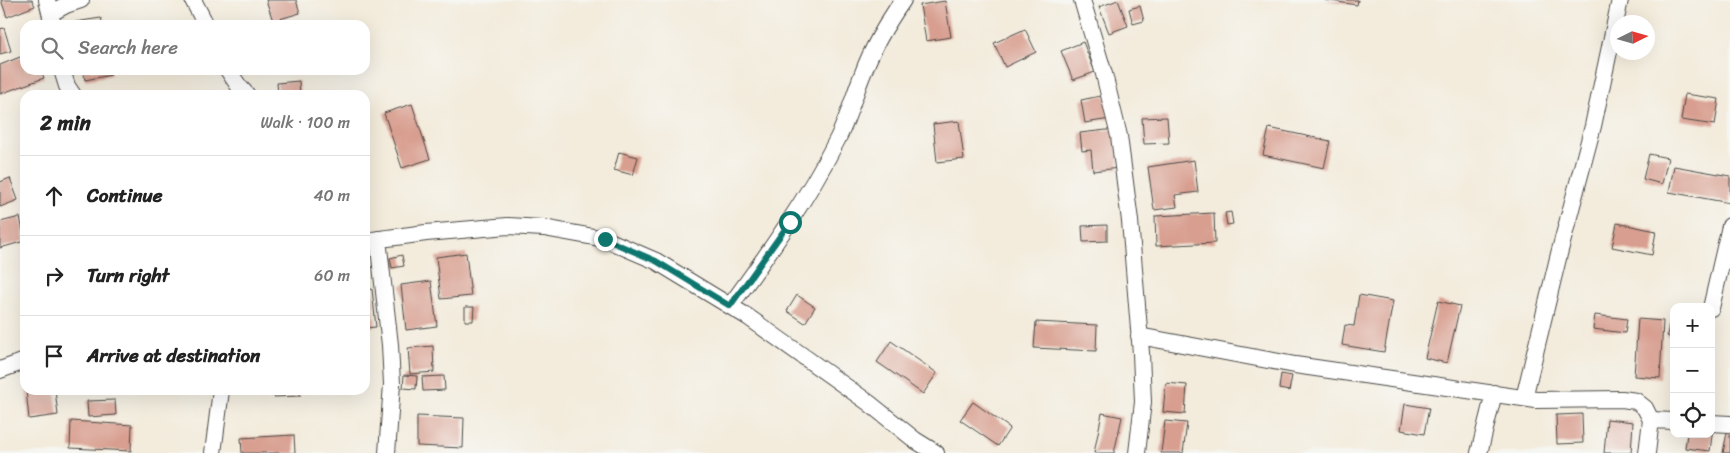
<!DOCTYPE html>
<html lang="en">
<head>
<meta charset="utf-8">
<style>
	:root { --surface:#fff; --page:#f6f6f6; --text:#222; --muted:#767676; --line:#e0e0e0 }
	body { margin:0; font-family:Sriracha,sans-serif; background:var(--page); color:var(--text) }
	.controls { position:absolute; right:15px; bottom:15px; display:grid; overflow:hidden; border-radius:10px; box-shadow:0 5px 20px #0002 }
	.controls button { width:45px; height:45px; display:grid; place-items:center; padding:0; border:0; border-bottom:1px solid var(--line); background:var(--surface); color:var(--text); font:25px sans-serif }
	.compass { position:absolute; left:1610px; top:15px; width:45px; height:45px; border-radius:50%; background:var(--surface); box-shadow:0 5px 20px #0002; rotate:85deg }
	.stop { position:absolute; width:15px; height:15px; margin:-11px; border:4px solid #0f766e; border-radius:50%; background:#fff }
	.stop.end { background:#0f766e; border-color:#fff; box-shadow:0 1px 5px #0008 }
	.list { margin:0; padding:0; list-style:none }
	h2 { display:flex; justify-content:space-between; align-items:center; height:65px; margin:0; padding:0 20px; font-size:21px }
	h2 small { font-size:16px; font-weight:400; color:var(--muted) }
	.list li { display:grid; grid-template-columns:32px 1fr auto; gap:15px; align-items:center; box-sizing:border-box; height:80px; padding:0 20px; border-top:1px solid var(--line) }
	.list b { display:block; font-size:19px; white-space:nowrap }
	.list em { font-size:16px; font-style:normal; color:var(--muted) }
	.icon { flex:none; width:28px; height:28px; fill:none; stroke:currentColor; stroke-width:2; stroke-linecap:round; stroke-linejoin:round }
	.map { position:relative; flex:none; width:1730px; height:453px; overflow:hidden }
	.search { position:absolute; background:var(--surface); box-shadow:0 5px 20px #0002; left:20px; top:20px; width:350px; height:55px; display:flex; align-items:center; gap:12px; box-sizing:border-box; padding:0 18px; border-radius:15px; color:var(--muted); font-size:19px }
	.panel { position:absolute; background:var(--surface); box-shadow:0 5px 20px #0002; left:20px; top:90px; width:350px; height:305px; border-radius:15px }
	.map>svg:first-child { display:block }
	.building { fill:#d89e8f }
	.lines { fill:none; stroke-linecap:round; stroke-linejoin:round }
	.minor-casing { stroke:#494845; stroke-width:18 }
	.minor { stroke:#fff; stroke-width:16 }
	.route { stroke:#0f766e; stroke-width:6 }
</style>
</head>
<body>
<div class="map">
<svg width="1730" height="453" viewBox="0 0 1730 453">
	<rect width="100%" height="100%" fill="#f6f6f2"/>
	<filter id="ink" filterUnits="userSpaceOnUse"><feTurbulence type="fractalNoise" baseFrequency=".02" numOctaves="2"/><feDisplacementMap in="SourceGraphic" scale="10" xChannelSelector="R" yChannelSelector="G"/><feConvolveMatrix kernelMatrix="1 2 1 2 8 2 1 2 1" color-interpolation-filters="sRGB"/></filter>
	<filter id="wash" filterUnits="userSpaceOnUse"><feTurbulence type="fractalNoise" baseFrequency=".0096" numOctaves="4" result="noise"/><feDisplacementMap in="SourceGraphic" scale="20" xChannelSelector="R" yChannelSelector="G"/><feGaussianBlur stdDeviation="1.12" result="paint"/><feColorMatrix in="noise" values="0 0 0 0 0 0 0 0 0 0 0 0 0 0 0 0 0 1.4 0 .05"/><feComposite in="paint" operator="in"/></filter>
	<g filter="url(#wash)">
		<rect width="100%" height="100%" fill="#f3ebdb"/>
		<g id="blocks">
			<path class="building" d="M 1,0 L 32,0 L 35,6 L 7,17 Z
				M 266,0 L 296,0 L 300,13 L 273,21 Z
				M 1118,0 L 1128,26 L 1109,33 L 1099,7 Z
				M 1325,0 L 1358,0 L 1357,5 Z
				M 945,1 L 951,37 L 926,41 L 920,5 Z
				M 1140,6 L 1144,21 L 1133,24 L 1129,9 Z
				M 101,18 L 103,25 L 75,25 L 75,22 Z
				M 4,28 L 11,51 L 0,54 L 0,29 Z
				M 1025,29 L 1036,52 L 1005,67 L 994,43 Z
				M 1083,42 L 1095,72 L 1073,80 L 1061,51 Z
				M 25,55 L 25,70 L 41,70 L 44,78 L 0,94 L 0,65 Z
				M 83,70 L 110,70 L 111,75 L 85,80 Z
				M 299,81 L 300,95 L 278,95 L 277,83 Z
				M 1685,94 L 1719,99 L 1715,125 L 1681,120 Z
				M 1105,95 L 1110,119 L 1085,123 L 1081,100 Z
				M 412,104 L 430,159 L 402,168 L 384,113 Z
				M 1167,117 L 1169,143 L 1144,144 L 1142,118 Z
				M 959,121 L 964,159 L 937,162 L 933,124 Z
				M 1269,128 L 1330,141 L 1324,168 L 1263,155 Z
				M 1115,129 L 1119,168 L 1093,171 L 1091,150 L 1082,151 L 1080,133 Z
				M 619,152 L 638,157 L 633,175 L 614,170 Z
				M 1649,154 L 1668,158 L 1662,184 L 1643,179 Z
				M 1194,160 L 1198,192 L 1175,195 L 1177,207 L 1154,210 L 1148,167 Z
				M 1674,166 L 1730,176 L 1730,203 L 1669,192 Z
				M 10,178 L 18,200 L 0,207 L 0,182 Z
				M 1231,212 L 1233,224 L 1227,225 L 1225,213 Z
				M 1214,213 L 1215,243 L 1156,246 L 1155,216 Z
				M 20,217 L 25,241 L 0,248 L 0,222 Z
				M 1617,223 L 1656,231 L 1652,255 L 1612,247 Z
				M 1107,225 L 1107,241 L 1083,242 L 1082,226 Z
				M 466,253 L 471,296 L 441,299 L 436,257 Z
				M 402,255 L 404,266 L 392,268 L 390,258 Z
				M 431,281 L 437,326 L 406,330 L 401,285 Z
				M 365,289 L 372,289 L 376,327 L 365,328 Z
				M 797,295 L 815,307 L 805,323 L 787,311 Z
				M 1359,295 L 1393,301 L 1384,352 L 1342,345 L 1345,325 L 1354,326 Z
				M 1438,301 L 1460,306 L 1447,363 L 1425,358 Z
				M 465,307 L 474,307 L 473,321 L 465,321 Z
				M 1595,315 L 1627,319 L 1625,333 L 1593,329 Z
				M 1638,319 L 1663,321 L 1660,378 L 1634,376 Z
				M 1036,322 L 1097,325 L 1096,351 L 1034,348 Z
				M 1670,322 L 1674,323 L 1674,337 L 1667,336 Z
				M 891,341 L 937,373 L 923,394 L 877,362 Z
				M 433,346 L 434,372 L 410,374 L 408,348 Z
				M 1281,374 L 1292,376 L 1289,391 L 1279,389 Z
				M 404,375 L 417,376 L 416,389 L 403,388 Z
				M 444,376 L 445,390 L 423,391 L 422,377 Z
				M 1166,383 L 1187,385 L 1185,414 L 1163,412 Z
				M 26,390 L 55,390 L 58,415 L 29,419 Z
				M 273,390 L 300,390 L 300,396 L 274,397 Z
				M 115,400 L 116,415 L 88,417 L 87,401 Z
				M 973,402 L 1010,428 L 998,446 L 960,420 Z
				M 1405,404 L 1429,408 L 1424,434 L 1401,430 Z
				M 1102,413 L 1122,417 L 1114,453 L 1094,453 Z
				M 1582,414 L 1583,443 L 1557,444 L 1556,415 Z
				M 417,416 L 464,418 L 463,448 L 417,446 Z
				M 1607,419 L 1633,422 L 1631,453 L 1604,453 Z
				M 71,421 L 132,425 L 131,451 L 70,448 Z
				M 1165,421 L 1187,423 L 1183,453 L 1161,453 Z
				M 1728,427 L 1730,427 L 1730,453 L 1723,453 Z
				M 1711,428 L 1713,428 L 1710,451 L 1685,448 L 1687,434 L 1711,434 Z
				M 294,435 L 295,453 L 242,453 L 241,438 Z"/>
		</g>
	</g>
	<g filter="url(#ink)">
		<use href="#blocks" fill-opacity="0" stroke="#494845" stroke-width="1"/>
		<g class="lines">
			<defs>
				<path id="minor" d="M 47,0 L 53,25
					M 193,0 L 206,25
					M 1082,0 L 1104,74 L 1119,136 L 1130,221 L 1141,353 L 1143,402 L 1137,453
					M 51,13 L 66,5 L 81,0
					M 62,70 L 67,86 L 73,95
					M 228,70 L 238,85 L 247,95
					M 378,239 L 390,345 L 392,384 L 387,453
					M 365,241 L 426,233 L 508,226 L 544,228 L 605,239 L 656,261 L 748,317 L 869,403 L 915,440 L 936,453
					M 730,306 C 769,253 807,199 837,140 C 848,119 854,95 863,73 C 873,46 887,23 903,0
					M 1711,308 L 1730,226
					M 1139,336 L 1295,365 L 1536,400 L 1622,399 L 1636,401 L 1645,408 L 1651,420 L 1647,453
					M 0,370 L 25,361
					M 1524,398 L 1559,254 L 1593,126 L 1620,0
					M 1651,420 L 1674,421
					M 1711,423 L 1730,424
					M 213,453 L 221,390
					M 1479,453 L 1494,393"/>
			</defs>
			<use href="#minor" class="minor-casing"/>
			<use href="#minor" class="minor"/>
		</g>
	</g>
	<g class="lines" filter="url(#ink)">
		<path class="route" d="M 605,239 L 656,261 L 730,306 L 790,222"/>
	</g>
</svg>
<div class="controls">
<button>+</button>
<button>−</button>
<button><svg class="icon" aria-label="locate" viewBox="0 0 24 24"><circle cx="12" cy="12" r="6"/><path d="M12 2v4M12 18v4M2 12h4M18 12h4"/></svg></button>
</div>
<svg class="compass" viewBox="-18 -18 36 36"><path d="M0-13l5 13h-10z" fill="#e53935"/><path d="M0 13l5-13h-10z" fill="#767676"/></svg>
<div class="stop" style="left:790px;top:222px"></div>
<div class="stop end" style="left:605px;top:239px"></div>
<div class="search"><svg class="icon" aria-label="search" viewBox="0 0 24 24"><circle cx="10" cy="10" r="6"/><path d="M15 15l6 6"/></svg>Search here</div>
<section class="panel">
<h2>2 min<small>Walk · 100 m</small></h2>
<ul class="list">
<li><svg class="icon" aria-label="ahead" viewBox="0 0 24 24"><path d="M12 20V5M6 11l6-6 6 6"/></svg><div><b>Continue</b></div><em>40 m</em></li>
<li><svg class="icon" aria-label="right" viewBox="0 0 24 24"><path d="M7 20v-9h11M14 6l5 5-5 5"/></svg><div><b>Turn right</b></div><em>60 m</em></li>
<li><svg class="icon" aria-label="arrive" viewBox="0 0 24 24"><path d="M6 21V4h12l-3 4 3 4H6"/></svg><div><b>Arrive at destination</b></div></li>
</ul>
</section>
</div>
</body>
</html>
